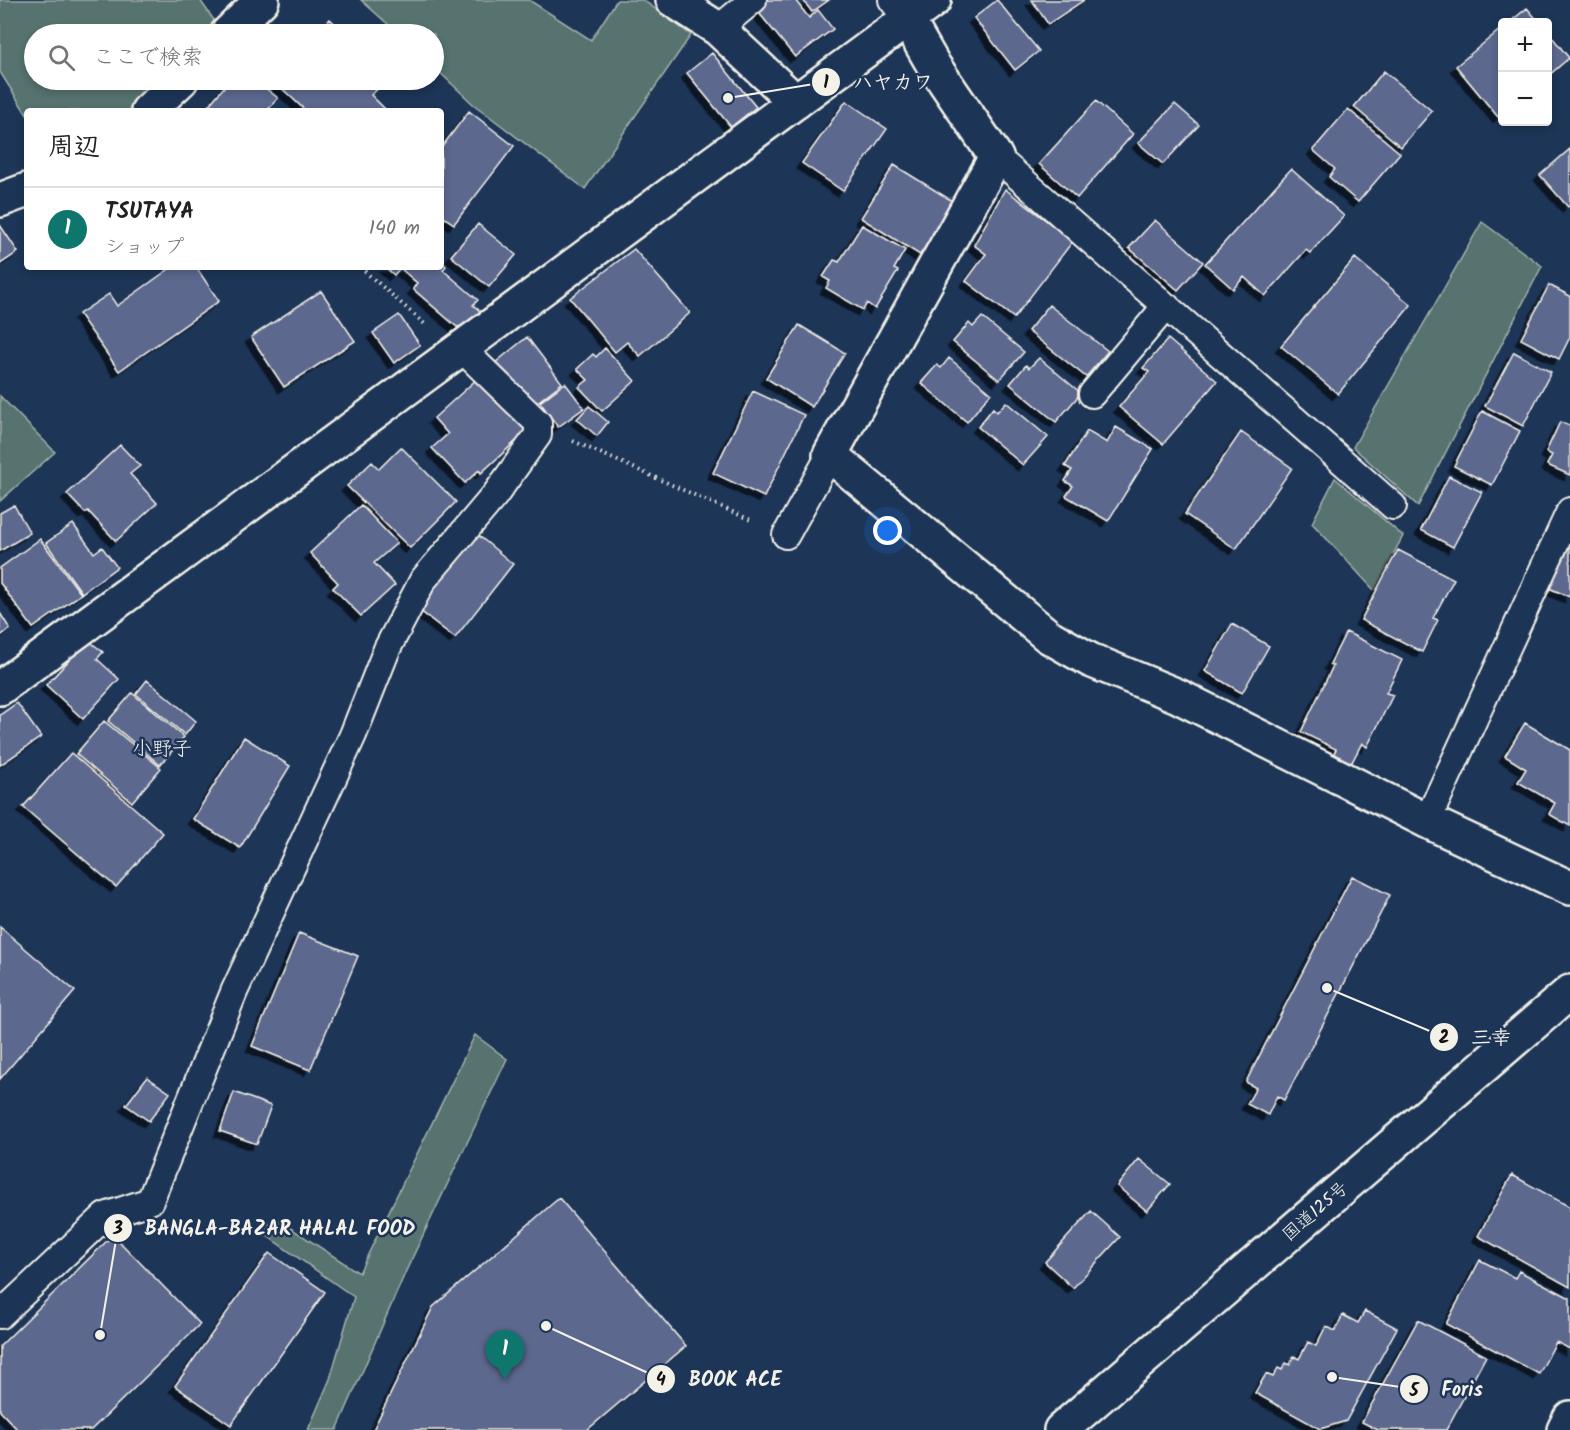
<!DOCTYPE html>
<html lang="ja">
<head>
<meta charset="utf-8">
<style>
	:root { --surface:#fff; --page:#f6f6f6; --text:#202124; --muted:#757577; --line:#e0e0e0; --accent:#0f766e }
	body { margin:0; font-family:Kalam,"Klee One",sans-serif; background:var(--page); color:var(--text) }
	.controls { position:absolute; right:18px; top:18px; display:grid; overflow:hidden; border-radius:6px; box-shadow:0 3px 9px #0003 }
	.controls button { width:54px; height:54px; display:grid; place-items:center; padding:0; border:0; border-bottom:2px solid var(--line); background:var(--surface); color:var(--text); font:30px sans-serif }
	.you { position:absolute; left:888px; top:531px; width:21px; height:21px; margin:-15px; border:4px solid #fff; border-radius:50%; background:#1a73e8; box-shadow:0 0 0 9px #1a73e833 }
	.badge { display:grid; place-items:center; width:39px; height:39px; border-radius:50%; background:var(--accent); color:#fff; font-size:20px; font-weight:700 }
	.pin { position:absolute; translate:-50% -50px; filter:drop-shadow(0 2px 3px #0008) }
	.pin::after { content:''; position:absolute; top:32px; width:21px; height:18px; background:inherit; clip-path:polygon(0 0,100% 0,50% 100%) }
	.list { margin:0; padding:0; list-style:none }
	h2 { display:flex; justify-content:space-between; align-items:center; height:78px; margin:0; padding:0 24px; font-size:26px }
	h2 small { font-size:20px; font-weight:400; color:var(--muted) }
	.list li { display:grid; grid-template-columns:39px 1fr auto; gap:18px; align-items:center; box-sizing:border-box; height:84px; padding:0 24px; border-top:2px solid var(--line) }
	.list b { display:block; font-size:22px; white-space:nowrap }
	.list p { margin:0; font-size:20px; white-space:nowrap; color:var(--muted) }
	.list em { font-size:20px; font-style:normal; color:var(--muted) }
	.icon { flex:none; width:33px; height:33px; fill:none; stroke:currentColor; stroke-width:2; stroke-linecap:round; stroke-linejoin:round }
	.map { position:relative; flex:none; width:1570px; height:1430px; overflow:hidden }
	.search { position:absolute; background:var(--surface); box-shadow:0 3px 9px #0003; left:24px; top:24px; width:420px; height:66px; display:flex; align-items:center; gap:15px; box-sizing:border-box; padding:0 21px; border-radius:33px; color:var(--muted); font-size:22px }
	.panel { position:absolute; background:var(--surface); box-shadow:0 3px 9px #0003; left:24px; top:108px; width:420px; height:162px; border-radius:6px }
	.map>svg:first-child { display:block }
	.green { fill:#577370; stroke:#a6b2ac; stroke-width:1.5 }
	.building { fill:#5d688f; stroke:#f4f1e8; stroke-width:1.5; filter:url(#shadow) }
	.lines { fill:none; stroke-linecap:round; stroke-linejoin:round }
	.service-casing { stroke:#f4f1e8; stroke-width:30 }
	.minor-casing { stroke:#f4f1e8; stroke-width:38 }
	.trunk-casing { stroke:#f4f1e8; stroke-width:38 }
	.path { stroke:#f4f1e8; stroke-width:4; stroke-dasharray:1.5 4.5; stroke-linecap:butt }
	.service { stroke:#1d3557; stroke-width:26 }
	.minor { stroke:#1d3557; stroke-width:33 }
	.trunk { stroke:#1d3557; stroke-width:33 }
	.labels { text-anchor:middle; stroke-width:5; stroke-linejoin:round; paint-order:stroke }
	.street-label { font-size:18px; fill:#f4f1e8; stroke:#1d3557 }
	.neighbourhood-label { font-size:20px; fill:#f4f1e8; stroke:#1d3557 }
	.leader { fill:none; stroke:#f4f1e8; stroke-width:2 }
	.callout-dot { fill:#f4f1e8; stroke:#1d3557; stroke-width:2 }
	.mark-label { font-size:18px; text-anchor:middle; font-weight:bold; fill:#111 }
	.callout-label { font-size:20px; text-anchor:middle; font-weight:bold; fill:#f4f1e8; stroke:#1d3557; stroke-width:5; stroke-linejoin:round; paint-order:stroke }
</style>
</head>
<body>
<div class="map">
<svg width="1570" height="1430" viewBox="0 0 1570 1430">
	<defs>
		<filter id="shadow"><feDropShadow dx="-5.5" dy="5.5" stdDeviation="0" flood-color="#0009"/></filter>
	</defs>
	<rect width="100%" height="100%" fill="#1d3557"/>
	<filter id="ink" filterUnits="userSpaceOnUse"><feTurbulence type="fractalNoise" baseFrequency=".0167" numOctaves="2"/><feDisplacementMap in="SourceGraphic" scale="12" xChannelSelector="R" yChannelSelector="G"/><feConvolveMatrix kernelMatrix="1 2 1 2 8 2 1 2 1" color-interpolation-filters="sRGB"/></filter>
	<g filter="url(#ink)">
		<path class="green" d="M 0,0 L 200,0 L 218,26 L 209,34 L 34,34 L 34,80 L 162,80 L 129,111 L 27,111 L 27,115 L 0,72 Z
			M 361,0 L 529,0 L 591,40 L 617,0 L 643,0 L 691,35 L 585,189 L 473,104 L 434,67 L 434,34 L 399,34 Z
			M 1482,222 L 1542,266 L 1418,506 L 1353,447 Z
			M 0,396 L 55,452 L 0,501 Z
			M 1335,478 L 1403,536 L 1374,590 L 1312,523 Z
			M 475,1035 L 507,1059 L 406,1271 L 337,1430 L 308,1430 L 330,1379 L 354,1297 L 263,1233 L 274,1217 L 359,1273 Z"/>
		<path class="building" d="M 765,0 L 795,0 L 809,18 L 818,10 L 833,29 L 795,57 L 755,8 Z
			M 803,0 L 829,0 L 812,12 Z
			M 997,0 L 1039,51 L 1015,70 L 974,18 Z
			M 1032,0 L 1084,0 L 1048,24 Z
			M 1527,8 L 1539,22 L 1510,22 Z
			M 330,19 L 346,34 L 315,34 Z
			M 1502,28 L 1502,114 L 1498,117 L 1456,66 Z
			M 1548,32 L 1569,58 L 1548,76 Z
			M 712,53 L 756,107 L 731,127 L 687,73 Z
			M 1384,71 L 1432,111 L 1401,147 L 1354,107 Z
			M 230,80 L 255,80 L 278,98 L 267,111 L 204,111 Z
			M 273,80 L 387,80 L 371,95 L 387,111 L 306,111 Z
			M 846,101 L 887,129 L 843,191 L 802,163 Z
			M 1096,101 L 1133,134 L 1077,198 L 1039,164 Z
			M 1175,104 L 1199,125 L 1163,164 L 1138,143 Z
			M 1348,109 L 1400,153 L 1358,202 L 1329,177 L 1335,169 L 1313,150 Z
			M 469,111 L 514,146 L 454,224 L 441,215 L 441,148 Z
			M 1570,149 L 1570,205 L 1568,207 L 1540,175 Z
			M 894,165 L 954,202 L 920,255 L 861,218 Z
			M 1291,169 L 1344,216 L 1310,253 L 1306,250 L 1265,296 L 1244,277 L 1233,289 L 1205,264 Z
			M 1005,189 L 1073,241 L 1014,318 L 966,281 L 986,254 L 974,245 Z
			M 1155,220 L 1203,262 L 1178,290 L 1129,248 Z
			M 478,224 L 516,255 L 489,287 L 451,256 Z
			M 0,225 L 18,252 L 0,264 Z
			M 862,225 L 905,250 L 894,269 L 898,271 L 875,309 L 867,303 L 863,310 L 826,288 L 830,281 L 823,277 L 834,260 L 839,262 Z
			M 634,249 L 690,313 L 640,356 L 627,342 L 615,352 L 570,298 Z
			M 1355,258 L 1411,305 L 1338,394 L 1281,346 Z
			M 441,261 L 446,266 L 443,270 L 478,300 L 473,305 L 480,311 L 467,325 L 457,327 L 413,289 L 417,283 L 400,268 L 394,275 L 385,267 L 441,267 Z
			M 172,267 L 196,267 L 219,301 L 119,371 L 79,314 L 109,294 L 117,306 Z
			M 1549,285 L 1570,296 L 1570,337 L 1559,359 L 1521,339 Z
			M 321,291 L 355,341 L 284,387 L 251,337 Z
			M 1049,305 L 1108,351 L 1086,377 L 1028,331 Z
			M 399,315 L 420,345 L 394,363 L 373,333 Z
			M 982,317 L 1024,352 L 999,380 L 953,342 L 969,323 L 973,327 Z
			M 799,325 L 845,353 L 812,407 L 766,378 Z
			M 527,337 L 562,383 L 531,407 L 496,362 Z
			M 1168,339 L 1217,381 L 1163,444 L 1119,407 L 1149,372 L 1143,368 Z
			M 605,348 L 635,381 L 602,411 L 579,387 L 588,380 L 577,369 L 593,354 L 596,357 Z
			M 1514,352 L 1551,372 L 1523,426 L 1485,406 Z
			M 949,358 L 991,393 L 967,422 L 921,383 L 937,365 L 941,368 Z
			M 1039,358 L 1081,393 L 1056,422 L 1010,384 L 1026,365 L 1029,368 Z
			M 478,378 L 527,431 L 481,473 L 479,470 L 465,483 L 432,448 L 448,434 L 434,418 Z
			M 565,383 L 584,408 L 558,427 L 540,402 Z
			M 753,391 L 804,415 L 764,497 L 713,473 Z
			M 1006,402 L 1048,437 L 1023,465 L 978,427 L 993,408 L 997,412 Z
			M 589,406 L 608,422 L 597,436 L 577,419 Z
			M 1482,411 L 1520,431 L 1492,485 L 1454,466 Z
			M 1560,422 L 1570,426 L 1570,475 L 1547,465 L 1552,455 L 1546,452 Z
			M 1116,427 L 1153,449 L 1108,521 L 1066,496 L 1073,486 L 1065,481 L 1072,470 L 1065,466 L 1087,431 L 1107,443 Z
			M 1241,432 L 1292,468 L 1236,549 L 1185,514 Z
			M 120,445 L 140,466 L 130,474 L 157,503 L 116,541 L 88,511 L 85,513 L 67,494 Z
			M 401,447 L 456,502 L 410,548 L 347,486 L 372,462 L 379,469 Z
			M 1449,476 L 1482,492 L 1453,547 L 1421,530 Z
			M 14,505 L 30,533 L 0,551 L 0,513 Z
			M 361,505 L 397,543 L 374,563 L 395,585 L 361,616 L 333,588 L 338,583 L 310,553 Z
			M 73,524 L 94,553 L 102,547 L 117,567 L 82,593 L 46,543 Z
			M 473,531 L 513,564 L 455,638 L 414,606 Z
			M 40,539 L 81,594 L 33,628 L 0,583 L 0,568 Z
			M 1568,545 L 1570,546 L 1570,597 L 1549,588 Z
			M 1398,550 L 1454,579 L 1433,618 L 1438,620 L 1422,652 L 1361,620 Z
			M 0,613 L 10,629 L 0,636 Z
			M 1232,624 L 1269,646 L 1242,693 L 1205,671 Z
			M 1346,632 L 1402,660 L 1386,693 L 1393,695 L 1367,747 L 1362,743 L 1351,764 L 1333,755 L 1336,749 L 1301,732 L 1333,666 L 1330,664 Z
			M 88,640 L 103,652 L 97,659 L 119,679 L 83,719 L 46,685 Z
			M 147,680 L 196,721 L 185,735 L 136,694 Z
			M 132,693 L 184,737 L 160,765 L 108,721 Z
			M 17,703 L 41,737 L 0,765 L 0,715 Z
			M 104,721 L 161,768 L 132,802 L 76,754 Z
			M 1525,723 L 1570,750 L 1570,826 L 1549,814 L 1555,803 L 1518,782 L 1526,769 L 1505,756 Z
			M 244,737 L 290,766 L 240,848 L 193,819 Z
			M 71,753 L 163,833 L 116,887 L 23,807 Z
			M 1352,876 L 1390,895 L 1284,1100 L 1277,1096 L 1268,1115 L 1247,1104 L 1256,1088 L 1246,1082 Z
			M 0,927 L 75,991 L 0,1079 Z
			M 299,933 L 358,956 L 310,1070 L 252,1046 Z
			M 147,1077 L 170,1093 L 149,1121 L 126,1105 Z
			M 234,1092 L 271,1106 L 257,1144 L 220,1131 Z
			M 1139,1159 L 1170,1184 L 1147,1211 L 1117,1186 Z
			M 1512,1175 L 1570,1207 L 1570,1287 L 1478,1236 Z
			M 559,1198 L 686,1346 L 587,1430 L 373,1430 L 433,1307 Z
			M 1091,1211 L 1120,1237 L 1073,1288 L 1045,1262 Z
			M 113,1235 L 200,1324 L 91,1430 L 18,1430 L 0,1411 L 0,1346 Z
			M 269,1253 L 325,1292 L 231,1425 L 175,1386 Z
			M 1480,1260 L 1515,1278 L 1519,1271 L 1570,1298 L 1570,1349 L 1556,1342 L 1539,1374 L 1446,1324 Z
			M 1365,1311 L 1397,1328 L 1346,1421 L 1320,1429 L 1255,1393 L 1266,1374 L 1273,1377 L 1278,1368 L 1282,1370 L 1286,1363 L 1290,1365 L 1294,1356 L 1299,1359 L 1308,1342 L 1316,1346 L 1326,1326 L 1335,1331 L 1343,1315 L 1358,1323 Z
			M 1418,1320 L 1486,1356 L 1446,1430 L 1378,1430 L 1362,1422 Z"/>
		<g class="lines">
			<defs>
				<path id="service" d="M 892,0 L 907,19
					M 718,29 L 753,0
					M 996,157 L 1393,506
					M 1092,394 L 1166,306
					M 786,535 L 830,455
					M 1427,821 L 1570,511
					M 0,1315 L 105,1216 L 150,1201 L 234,992 L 353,735 L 387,649 L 423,580 L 495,495 L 538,435 L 538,423 L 462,349"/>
				<path id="minor" d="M 673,0 L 718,29 L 796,102
					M 907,19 L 934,66 L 996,157 L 830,455 L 1048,636 L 1090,660 L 1178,696 L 1427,821 L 1570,888
					M 227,34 L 262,0
					M 148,111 L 181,80
					M 0,200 L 27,190
					M 0,688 L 934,0
					M 1564,1430 L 1570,1418"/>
				<path id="trunk" d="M 1061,1430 L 1570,992"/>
			</defs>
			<use href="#service" class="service-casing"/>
			<use href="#minor" class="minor-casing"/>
			<use href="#trunk" class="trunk-casing"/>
			<path class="path" d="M 360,267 L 427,326
				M 573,441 L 753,521"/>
			<use href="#service" class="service"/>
			<use href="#minor" class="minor"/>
			<use href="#trunk" class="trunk"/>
		</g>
	</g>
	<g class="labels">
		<g class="street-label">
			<text transform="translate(1315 1211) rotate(-41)" y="6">国道125号</text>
		</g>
		<g class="neighbourhood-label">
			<text x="162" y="755">小野子</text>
		</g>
	</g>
	<path class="leader" d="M728 98L826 82M1327 988L1444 1037M100 1335L118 1228M546 1326L661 1379M1332 1377L1414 1389"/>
	<g class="callout-dot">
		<circle cx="728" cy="98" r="6"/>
		<circle cx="1327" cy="988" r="6"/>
		<circle cx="100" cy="1335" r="6"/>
		<circle cx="546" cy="1326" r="6"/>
		<circle cx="1332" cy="1377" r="6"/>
		<circle cx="826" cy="82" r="15"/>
		<circle cx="1444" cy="1037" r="15"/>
		<circle cx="118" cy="1228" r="15"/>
		<circle cx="661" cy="1379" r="15"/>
		<circle cx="1414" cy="1389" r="15"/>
	</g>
	<g class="mark-label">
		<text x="826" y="88">1</text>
		<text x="1444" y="1043">2</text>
		<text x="118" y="1234">3</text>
		<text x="661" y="1385">4</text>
		<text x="1414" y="1396">5</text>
	</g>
	<g class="callout-label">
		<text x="893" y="89">ハヤカワ</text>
		<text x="1491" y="1044">三幸</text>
		<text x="280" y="1235">BANGLA-BAZAR HALAL FOOD</text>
		<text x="735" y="1386">BOOK ACE</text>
		<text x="1462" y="1396">Foris</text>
	</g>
</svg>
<div class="controls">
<button>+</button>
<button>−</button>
</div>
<div class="you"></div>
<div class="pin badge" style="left:505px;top:1380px">1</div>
<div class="search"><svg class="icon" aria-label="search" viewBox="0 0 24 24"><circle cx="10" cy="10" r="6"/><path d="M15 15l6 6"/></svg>ここで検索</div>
<section class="panel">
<h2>周辺<small></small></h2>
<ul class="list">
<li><span class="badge">1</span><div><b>TSUTAYA</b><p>ショップ</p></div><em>140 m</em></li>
</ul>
</section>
</div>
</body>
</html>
